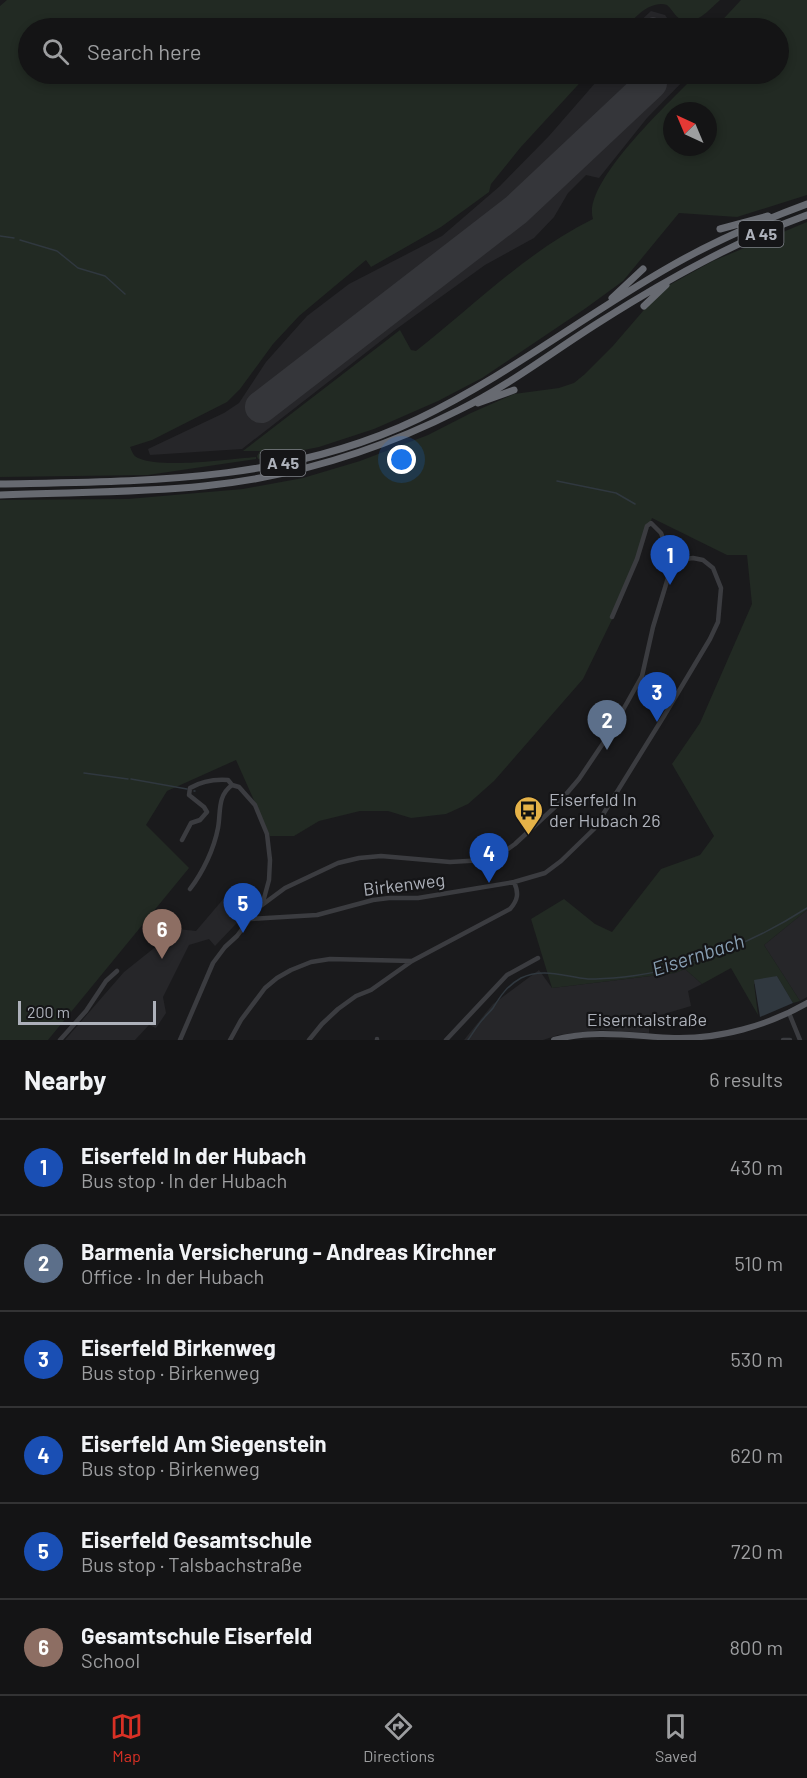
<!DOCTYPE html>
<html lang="en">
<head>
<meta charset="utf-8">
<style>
	:root { --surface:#141415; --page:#1d1d1e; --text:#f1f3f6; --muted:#9d9ea0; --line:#333334; --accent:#d93025 }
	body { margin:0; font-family:Barlow,sans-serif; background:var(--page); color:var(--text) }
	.compass { position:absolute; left:663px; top:102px; width:54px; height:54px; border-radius:50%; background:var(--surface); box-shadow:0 3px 9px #0003; rotate:316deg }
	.scale { position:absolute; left:18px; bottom:15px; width:138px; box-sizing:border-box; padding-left:6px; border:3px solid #adb1ba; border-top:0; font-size:16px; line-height:21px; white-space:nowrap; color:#adb1ba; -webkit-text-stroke:4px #151517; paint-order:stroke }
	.you { position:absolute; left:402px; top:460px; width:21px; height:21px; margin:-15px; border:4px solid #fff; border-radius:50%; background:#1a73e8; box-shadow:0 0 0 9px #1a73e833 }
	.badge { display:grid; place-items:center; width:39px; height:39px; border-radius:50%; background:var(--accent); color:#fff; font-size:20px; font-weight:700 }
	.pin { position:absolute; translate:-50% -50px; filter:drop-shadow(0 2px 3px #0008) }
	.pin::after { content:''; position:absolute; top:32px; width:21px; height:18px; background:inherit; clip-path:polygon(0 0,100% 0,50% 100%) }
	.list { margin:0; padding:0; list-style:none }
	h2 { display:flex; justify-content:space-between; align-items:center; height:78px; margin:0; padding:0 24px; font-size:26px }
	h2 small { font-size:20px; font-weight:400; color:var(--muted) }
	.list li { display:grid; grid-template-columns:39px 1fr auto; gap:18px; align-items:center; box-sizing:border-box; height:96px; padding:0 24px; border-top:2px solid var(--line) }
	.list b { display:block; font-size:22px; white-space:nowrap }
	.list p { margin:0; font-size:20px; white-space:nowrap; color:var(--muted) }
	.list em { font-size:20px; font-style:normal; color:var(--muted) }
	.icon { flex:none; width:33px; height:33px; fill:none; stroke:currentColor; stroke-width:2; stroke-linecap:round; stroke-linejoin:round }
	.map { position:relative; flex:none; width:807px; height:1040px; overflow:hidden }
	.search { position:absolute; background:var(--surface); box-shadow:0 3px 9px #0003; left:18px; right:18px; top:18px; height:66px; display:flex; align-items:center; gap:15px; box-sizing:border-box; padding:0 21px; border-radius:33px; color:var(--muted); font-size:22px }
	.sheet { height:654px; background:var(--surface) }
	nav { display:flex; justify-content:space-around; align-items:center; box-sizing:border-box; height:84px; border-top:2px solid var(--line); background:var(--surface); font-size:16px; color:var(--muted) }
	nav a { display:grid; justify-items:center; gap:3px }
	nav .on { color:var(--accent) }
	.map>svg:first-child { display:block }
	.built { fill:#262629 }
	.green { fill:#222a23; fill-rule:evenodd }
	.water { fill:#30383f }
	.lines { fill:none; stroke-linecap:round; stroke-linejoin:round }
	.stream { stroke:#30383f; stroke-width:1.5 }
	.taxiway { stroke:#35363a; stroke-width:12 }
	.runway { stroke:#35363a; stroke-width:32 }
	.minor { stroke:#3b3c40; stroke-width:4.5 }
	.major { stroke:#57595f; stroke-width:6 }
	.highway { stroke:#676a71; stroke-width:7 }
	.labels { text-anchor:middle; stroke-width:4.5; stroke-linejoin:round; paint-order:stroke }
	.shield { fill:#151517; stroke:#7f8289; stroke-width:1.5 }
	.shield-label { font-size:16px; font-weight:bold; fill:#adb1ba }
	.poi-label { font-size:18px; fill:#adb1ba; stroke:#151517; text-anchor:start }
	.street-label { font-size:18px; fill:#adb1ba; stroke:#151517 }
	.water-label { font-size:20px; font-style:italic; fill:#879eb2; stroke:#151517 }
</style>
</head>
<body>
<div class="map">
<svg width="807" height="1040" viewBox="0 0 807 1040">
	<rect width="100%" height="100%" fill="#1a1a1c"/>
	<path class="built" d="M 651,11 L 665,15 L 674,28 L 633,28 Z
		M 603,74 L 690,74 L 647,118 L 599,178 L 586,175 L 568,193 L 554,217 L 534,238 L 485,265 L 395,330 L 242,449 L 150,455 L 148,449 L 224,413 L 239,403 L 266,362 L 307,316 L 349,284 L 442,236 L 500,186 L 549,136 Z
		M 225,897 L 241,901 L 251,908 L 215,946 L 209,939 L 189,945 L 163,997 L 166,1013 L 156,1028 L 149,1025 L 135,1040 L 65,1040 L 124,972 L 178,929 L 196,931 Z
		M 807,910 L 807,997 L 800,1001 L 764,945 Z
		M 685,969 L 702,984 L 688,991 L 691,1006 L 654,1017 L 649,1022 L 649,1033 L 601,1030 L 558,1035 L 543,1040 L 464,1040 L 493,1004 L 539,970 L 552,988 L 675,973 Z"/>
	<path class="green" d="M 7,0 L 720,0 C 712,7 700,21 689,21 C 677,22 674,11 667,5 C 651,0 634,17 627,28 L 28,28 L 28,74 L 588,74 L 520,148 L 491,184 L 489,192 L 441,227 L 371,267 L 366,260 L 299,316 L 273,344 L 240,389 L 227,402 L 152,440 L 130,447 C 132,451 133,456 138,458 C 163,469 228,459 256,457 L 256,459 L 148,475 L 0,477 L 0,6 Z
		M 741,0 L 807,0 L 807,195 L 737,217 L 679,213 L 623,281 L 586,308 L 482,378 L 438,401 L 374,429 L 319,447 L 258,459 L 257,456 L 260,451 L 243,451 L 400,330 L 411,350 L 416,351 C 474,306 526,252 593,219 C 581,183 672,100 697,74 L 778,74 L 778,28 L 715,28 ZM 672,111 L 708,111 L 708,147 L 672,147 Z
		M 807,222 L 807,910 L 764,945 L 800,1001 L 793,1003 L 777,976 L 754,984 L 758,1015 L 731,968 L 702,984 L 685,969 L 675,973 L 552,988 L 531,919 L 564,899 L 595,924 L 612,932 L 661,869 L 700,855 L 714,836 L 672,764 L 700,723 L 752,604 L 747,555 L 727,555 L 652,518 L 622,599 L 583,679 L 494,781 L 468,804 L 446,814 L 411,818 L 388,811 L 360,811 L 319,821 L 294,836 L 270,836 L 236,760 L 167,791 L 146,825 L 189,868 L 48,1040 L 0,1040 L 0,500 L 128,499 L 243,489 L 303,478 L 360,461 L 428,435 L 471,413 L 514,394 L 559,388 L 574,383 L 585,374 L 612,347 L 662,289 L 713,261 Z"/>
	<path class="water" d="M 777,976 L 793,1003 L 760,1017 L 754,980 Z"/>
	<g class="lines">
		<path class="stream" d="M 0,236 L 14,238
			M 20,240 L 57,251 L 78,268 L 105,276 L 125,294
			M 557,481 L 616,493 L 635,504
			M 84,773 L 128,779
			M 131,779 L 187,789
			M 194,791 L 195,791
			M 468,1040 C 473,1033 478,1024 484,1018 C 487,1014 491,1011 493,1008 C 501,995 507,986 521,978 C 543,967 565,977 588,979 C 600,979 613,978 624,977 C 688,970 754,942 807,908"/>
		<path class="taxiway" d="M 653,23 L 658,28
			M 651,83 L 656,74"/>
		<path class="runway" d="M 261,407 L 516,210 L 651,83"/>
		<path class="minor" d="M 182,840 L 191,823 L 200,820 L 207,812 L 204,807 L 189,795 L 190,788 C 202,781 214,779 228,780 L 232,785 L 239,787 L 255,805 L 267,834 L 270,860 L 269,880 L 263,902
			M 190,889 C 203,872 214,849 218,828 C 221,812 217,796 232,785
			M 250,919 L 317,915 L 373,900 L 389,898 L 418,898 L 514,882 L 545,873 L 561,861 L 594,829 L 664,716 L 710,639 L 718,622 L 721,588 L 713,568 L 703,560 L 693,558 L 686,559 L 671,568
			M 789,1013 L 800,1040
			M 60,1040 L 86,1011 L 106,981 L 117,971
			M 180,1040 L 213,963 L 225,947 L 237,936 L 258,908 L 285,888 L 338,863 L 359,858 L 381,856 L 450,862 L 485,860 L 505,851 L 515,844 L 556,806 L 579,779 L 610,733 L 642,676 L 653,627 L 671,568 L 668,552 L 661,533 L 651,523 L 647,526 L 637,559 L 612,617
			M 230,1040 L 241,1020 L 265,988 L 277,978 L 291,970 L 311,962 L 330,959 L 412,961 L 510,909 C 518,900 519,893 514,882
			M 309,1040 L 322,1024 L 338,1009 L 356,996 L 371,990 L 412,961
			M 377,1040 L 377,1039
			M 446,1040 L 507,975 L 538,958
			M 783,1040 L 790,1040"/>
		<path class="major" d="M 554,1040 C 594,1029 633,1036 674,1038 C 720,1039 767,1026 807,1003"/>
		<path class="highway" d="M 720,229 L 768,216
			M 612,298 L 643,269
			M 644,306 L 666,285
			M 478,403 L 514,390
			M 0,484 C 143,481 285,483 418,419 C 507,376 585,315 671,266 C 713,242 761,221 807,204
			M 0,495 C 68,492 136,493 204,486 C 293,477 380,450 459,410 C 508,386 552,352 598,323 C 664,281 733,242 807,215"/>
	</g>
	<defs>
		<symbol id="bus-pin" viewBox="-11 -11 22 30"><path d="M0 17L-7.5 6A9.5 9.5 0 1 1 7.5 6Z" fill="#e5b248" stroke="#151517"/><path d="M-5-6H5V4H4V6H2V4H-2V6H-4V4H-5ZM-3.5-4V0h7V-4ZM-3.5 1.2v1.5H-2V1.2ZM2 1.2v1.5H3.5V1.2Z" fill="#111"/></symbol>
	</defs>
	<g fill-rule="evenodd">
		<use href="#bus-pin" x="512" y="794" width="33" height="45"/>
	</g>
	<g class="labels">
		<g class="shield">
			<rect x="738.5" y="221" width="45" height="26" rx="4.5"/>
			<rect x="260.5" y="450" width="45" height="26" rx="4.5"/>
		</g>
		<g class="shield-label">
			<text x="761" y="240">A 45</text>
			<text x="283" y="469">A 45</text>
		</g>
		<g class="poi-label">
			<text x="549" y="806">Eiserfeld In<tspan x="549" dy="21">der Hubach 26</tspan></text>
		</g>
		<g class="street-label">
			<text transform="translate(404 885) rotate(-7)" y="6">Birkenweg</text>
			<text x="647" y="1026">Eiserntalstraße</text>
		</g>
		<g class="water-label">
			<text transform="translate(698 955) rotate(-18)" y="7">Eisernbach</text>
		</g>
	</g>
</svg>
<svg class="compass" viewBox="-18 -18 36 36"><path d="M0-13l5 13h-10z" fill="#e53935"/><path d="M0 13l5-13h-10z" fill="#9d9ea0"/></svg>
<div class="scale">200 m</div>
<div class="you"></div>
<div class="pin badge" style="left:670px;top:585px;background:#1a4fb4">1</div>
<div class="pin badge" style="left:607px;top:750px;background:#5c6f8a">2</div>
<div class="pin badge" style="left:657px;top:722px;background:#1a4fb4">3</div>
<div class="pin badge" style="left:489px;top:883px;background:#1a4fb4">4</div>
<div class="pin badge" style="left:243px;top:933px;background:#1a4fb4">5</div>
<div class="pin badge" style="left:162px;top:959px;background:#8d6e63">6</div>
<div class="search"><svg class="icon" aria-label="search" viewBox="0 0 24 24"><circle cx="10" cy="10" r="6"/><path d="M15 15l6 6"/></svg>Search here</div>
</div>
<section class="sheet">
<h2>Nearby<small>6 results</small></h2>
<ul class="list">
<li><span class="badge" style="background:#1a4fb4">1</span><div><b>Eiserfeld In der Hubach</b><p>Bus stop · In der Hubach</p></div><em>430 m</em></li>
<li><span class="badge" style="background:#5c6f8a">2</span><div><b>Barmenia Versicherung - Andreas Kirchner</b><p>Office · In der Hubach</p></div><em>510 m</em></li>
<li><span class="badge" style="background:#1a4fb4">3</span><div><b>Eiserfeld Birkenweg</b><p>Bus stop · Birkenweg</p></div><em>530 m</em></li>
<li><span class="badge" style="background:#1a4fb4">4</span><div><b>Eiserfeld Am Siegenstein</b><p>Bus stop · Birkenweg</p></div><em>620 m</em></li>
<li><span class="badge" style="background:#1a4fb4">5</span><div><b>Eiserfeld Gesamtschule</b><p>Bus stop · Talsbachstraße</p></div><em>720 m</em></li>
<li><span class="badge" style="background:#8d6e63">6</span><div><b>Gesamtschule Eiserfeld</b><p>School</p></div><em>800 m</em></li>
</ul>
</section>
<nav>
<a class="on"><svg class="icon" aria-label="map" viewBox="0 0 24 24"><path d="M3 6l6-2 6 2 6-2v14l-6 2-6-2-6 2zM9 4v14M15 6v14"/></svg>Map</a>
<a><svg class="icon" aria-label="directions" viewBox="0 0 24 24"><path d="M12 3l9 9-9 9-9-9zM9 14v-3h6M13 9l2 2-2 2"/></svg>Directions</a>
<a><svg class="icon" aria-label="saved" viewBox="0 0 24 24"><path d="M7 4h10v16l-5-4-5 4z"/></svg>Saved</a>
</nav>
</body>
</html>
